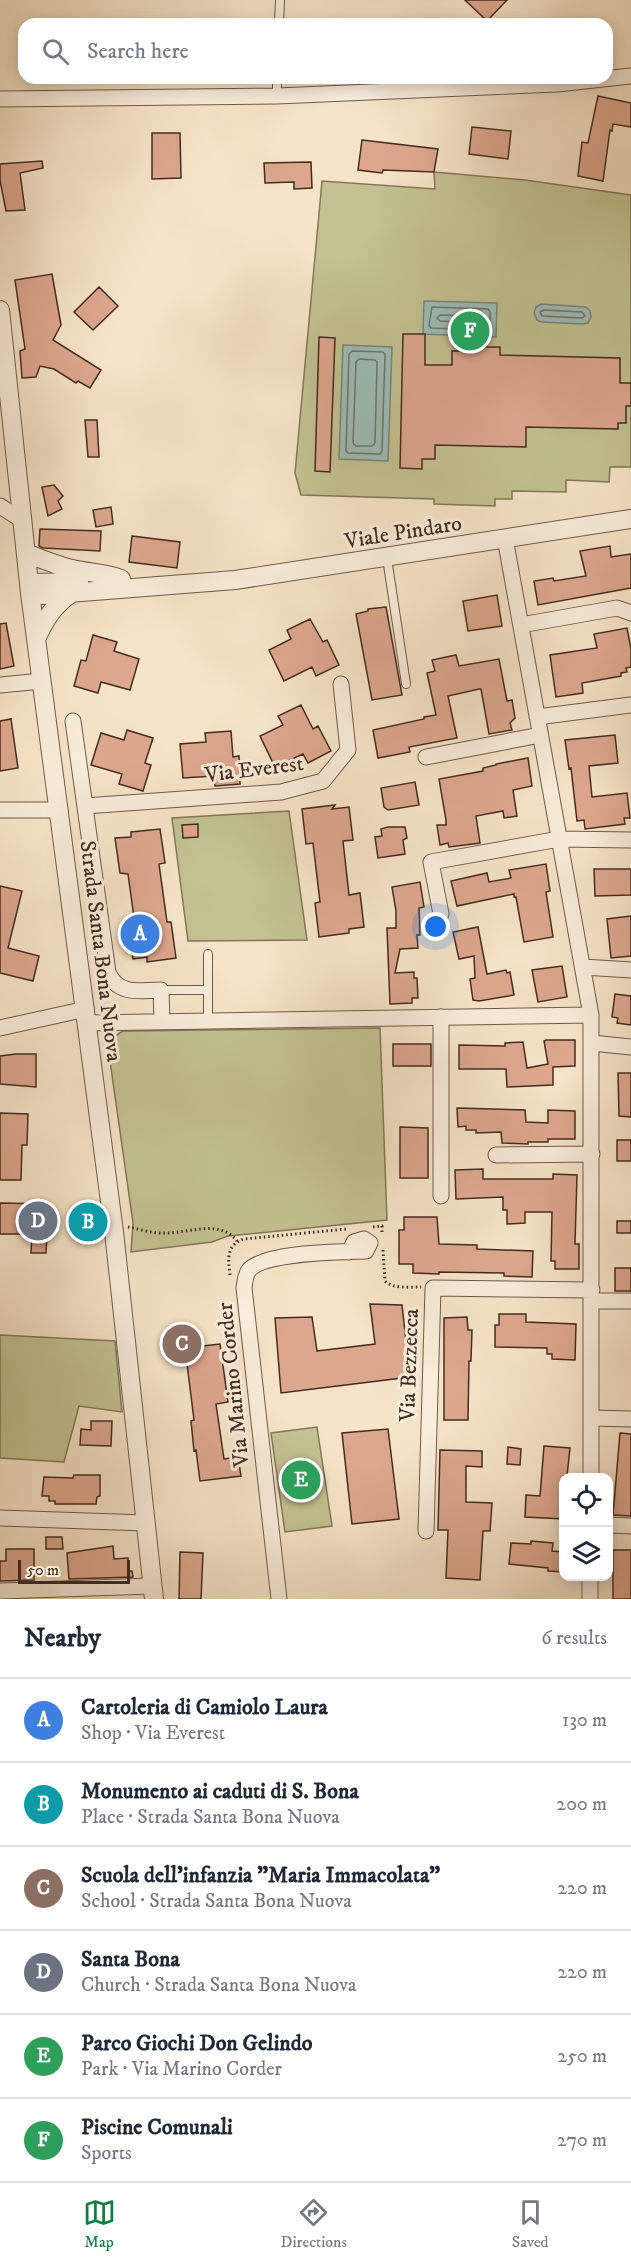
<!DOCTYPE html>
<html lang="en">
<head>
<meta charset="utf-8">
<style>
	:root { --surface:#fff; --page:#f6f6f7; --text:#1f2937; --muted:#747a83; --line:#e0e1e3; --accent:#0b8043 }
	body { margin:0; font-family:"IM FELL DW Pica",serif; background:var(--page); color:var(--text) }
	.controls { position:absolute; right:18px; bottom:18px; display:grid; overflow:hidden; border-radius:12px; box-shadow:0 3px 15px #0003 }
	.controls button { width:54px; height:54px; display:grid; place-items:center; padding:0; border:0; border-bottom:2px solid var(--line); background:var(--surface); color:var(--text); font:30px sans-serif }
	.scale { position:absolute; left:18px; bottom:15px; width:112px; box-sizing:border-box; padding-left:6px; border:3px solid #452c21; border-top:0; font-size:16px; line-height:21px; white-space:nowrap; color:#452c21; -webkit-text-stroke:4px #f9eddb; paint-order:stroke }
	.you { position:absolute; left:436px; top:927px; width:21px; height:21px; margin:-15px; border:4px solid #fff; border-radius:50%; background:#1a73e8; box-shadow:0 0 0 9px #1a73e833 }
	.badge { display:grid; place-items:center; width:39px; height:39px; border-radius:50%; background:var(--accent); color:#fff; font-size:20px; font-weight:700 }
	.pin { position:absolute; translate:-50% -50%; border:3px solid #fff; box-shadow:0 2px 6px #0006 }
	.list { margin:0; padding:0; list-style:none }
	h2 { display:flex; justify-content:space-between; align-items:center; height:78px; margin:0; padding:0 24px; font-size:26px }
	h2 small { font-size:20px; font-weight:400; color:var(--muted) }
	.list li { display:grid; grid-template-columns:39px 1fr auto; gap:18px; align-items:center; box-sizing:border-box; height:84px; padding:0 24px; border-top:2px solid var(--line) }
	.list b { display:block; font-size:22px; white-space:nowrap }
	.list p { margin:0; font-size:20px; white-space:nowrap; color:var(--muted) }
	.list em { font-size:20px; font-style:normal; color:var(--muted) }
	.icon { flex:none; width:33px; height:33px; fill:none; stroke:currentColor; stroke-width:2; stroke-linecap:round; stroke-linejoin:round }
	.map { position:relative; flex:none; width:631px; height:1599px; overflow:hidden }
	.search { position:absolute; background:var(--surface); box-shadow:0 3px 15px #0003; left:18px; right:18px; top:18px; height:66px; display:flex; align-items:center; gap:15px; box-sizing:border-box; padding:0 21px; border-radius:18px; color:var(--muted); font-size:22px }
	.sheet { height:582px; background:var(--surface) }
	nav { display:flex; justify-content:space-around; align-items:center; box-sizing:border-box; height:84px; border-top:2px solid var(--line); background:var(--surface); font-size:16px; color:var(--muted) }
	nav a { display:grid; justify-items:center; gap:3px }
	nav .on { color:var(--accent) }
	.map>svg:first-child { display:block }
	.green { fill:#c3c292; stroke:#84775a; stroke-width:1.5 }
	.water { fill:#9dbeb8; stroke:#7a847c; stroke-width:1.5 }
	.lines { fill:none; stroke-linecap:round; stroke-linejoin:round }
	.shore { stroke:#71756c; stroke-width:1.5 }
	.building { fill:#dda78e; stroke:#452c21; stroke-width:1.5 }
	.service-casing { stroke:#715a4b; stroke-width:10 }
	.minor-casing { stroke:#715a4b; stroke-width:17 }
	.tertiary-casing { stroke:#715a4b; stroke-width:20 }
	.path { stroke:#452c21; stroke-width:3; stroke-dasharray:1.5 3; stroke-linecap:butt }
	.service { stroke:#f9eddb; stroke-width:8 }
	.minor { stroke:#f9eddb; stroke-width:15 }
	.tertiary { stroke:#f9eddb; stroke-width:18 }
	.labels { text-anchor:middle; stroke-width:6; stroke-linejoin:round; paint-order:stroke }
	.street-label { font-size:22px; fill:#452c21; stroke:#f9eddb }
</style>
</head>
<body>
<div class="map">
<svg width="631" height="1599" viewBox="0 0 631 1599">
	<rect width="100%" height="100%" fill="#f6e4c8"/>
	<filter id="stains"><feTurbulence type="fractalNoise" baseFrequency=".00333" numOctaves="4"/><feColorMatrix values="0 0 0 0 .2 0 0 0 0 .09 0 0 0 0 .02 0 0 0 .5 -.17"/></filter>
	<radialGradient id="worn" r=".72"><stop offset=".6" stop-color="#630" stop-opacity="0"/><stop offset="1" stop-color="#630" stop-opacity=".3"/></radialGradient>
	<path class="green" d="M 434,172 L 525,180 L 631,195 L 631,467 L 610,467 L 609,482 L 566,480 L 566,492 L 512,491 L 512,499 L 495,499 L 495,506 L 434,504 L 434,499 L 301,495 L 295,473 L 322,181 L 435,189 Z
		M 289,811 L 307,940 L 188,941 L 172,818 Z
		M 380,1028 L 387,1220 L 228,1236 L 212,1242 L 131,1252 L 133,1223 L 109,1054 C 110,1042 112,1037 123,1031 Z
		M 0,1335 L 115,1341 L 122,1412 L 79,1406 L 64,1462 L 0,1458 Z
		M 317,1427 L 332,1526 L 285,1532 L 271,1433 Z"/>
	<path class="water" d="M 424,301 L 497,303 L 496,337 L 423,334 Z
		M 541,304 L 586,307 L 590,311 L 591,317 L 588,323 L 582,324 L 541,322 L 537,320 L 534,313 L 536,307 Z
		M 343,345 L 392,347 L 388,461 L 339,459 Z"/>
	<g class="lines">
		<path class="shore" d="M 432,307 L 488,309 L 490,312 L 490,328 L 487,330 L 431,328 L 429,325 Z
			M 544,310 L 582,312 L 585,316 L 582,318 L 542,316 L 540,312 Z
			M 440,315 L 480,316 L 483,320 L 480,323 L 440,321 L 437,318 Z
			M 352,351 L 383,352 L 385,354 L 382,451 L 380,454 L 348,453 L 346,451 L 349,354 Z
			M 359,359 L 375,360 L 377,362 L 375,443 L 372,446 L 356,446 L 353,443 L 356,362 Z"/>
	</g>
	<path class="building" d="M 465,0 L 507,0 L 487,21 Z
		M 598,96 L 631,103 L 631,127 L 613,124 L 612,131 L 610,130 L 603,181 L 578,176 L 582,142 L 588,143 Z
		M 472,127 L 511,131 L 508,159 L 469,154 Z
		M 152,133 L 180,133 L 181,178 L 152,179 Z
		M 362,140 L 438,149 L 434,172 L 383,170 L 382,173 L 358,170 Z
		M 42,161 L 43,168 L 20,173 L 25,210 L 6,211 L 0,180 L 0,164 Z
		M 311,162 L 312,188 L 294,189 L 294,182 L 265,183 L 264,163 Z
		M 52,274 L 61,325 L 53,340 L 101,370 L 90,388 L 78,381 L 76,383 L 54,369 L 40,366 L 36,377 L 22,378 L 20,351 L 25,349 L 15,280 Z
		M 99,287 L 118,306 L 93,330 L 74,312 Z
		M 403,334 L 425,334 L 425,365 L 452,365 L 452,351 L 459,351 L 460,348 L 473,350 L 473,347 L 500,347 L 500,355 L 620,358 L 620,383 L 631,383 L 631,406 L 626,406 L 626,423 L 618,423 L 618,429 L 526,427 L 526,447 L 435,445 L 435,459 L 422,459 L 422,469 L 400,468 Z
		M 319,337 L 335,338 L 330,472 L 315,471 Z
		M 85,420 L 97,420 L 99,457 L 88,457 Z
		M 54,485 L 63,496 L 58,501 L 62,509 L 48,516 L 42,487 Z
		M 111,507 L 113,524 L 96,527 L 93,510 Z
		M 40,529 L 101,531 L 100,551 L 43,548 L 39,546 Z
		M 132,536 L 180,542 L 177,568 L 129,562 Z
		M 610,546 L 611,557 L 631,554 L 631,588 L 538,605 L 534,581 L 553,578 L 554,581 L 586,576 L 580,551 Z
		M 497,595 L 502,626 L 468,631 L 463,601 Z
		M 386,607 L 402,695 L 372,700 L 356,614 L 368,611 L 368,609 Z
		M 310,619 L 323,642 L 327,640 L 339,665 L 316,676 L 312,667 L 284,681 L 269,650 L 291,639 L 287,630 Z
		M 6,623 L 14,666 L 0,669 L 0,624 Z
		M 627,628 L 631,649 L 631,667 L 626,668 L 627,672 L 621,673 L 621,676 L 582,683 L 583,693 L 556,697 L 550,655 L 597,648 L 594,634 Z
		M 93,635 L 117,642 L 114,651 L 139,659 L 130,690 L 101,682 L 98,693 L 74,686 L 81,660 L 86,661 Z
		M 456,655 L 459,666 L 499,659 L 507,701 L 512,700 L 515,718 L 510,723 L 512,730 L 489,734 L 481,689 L 479,689 L 448,696 L 457,738 L 409,747 L 410,752 L 378,758 L 373,730 L 424,719 L 424,717 L 436,715 L 427,673 L 435,671 L 432,660 Z
		M 301,705 L 313,729 L 318,726 L 331,751 L 308,763 L 303,754 L 275,767 L 260,736 L 283,725 L 278,716 Z
		M 11,719 L 18,768 L 0,771 L 0,721 Z
		M 127,730 L 153,738 L 145,763 L 151,765 L 143,791 L 119,784 L 122,774 L 91,765 L 101,733 L 124,740 Z
		M 231,731 L 233,757 L 239,756 L 240,784 L 215,786 L 214,776 L 183,778 L 180,744 L 206,742 L 205,733 Z
		M 615,735 L 618,763 L 589,766 L 592,797 L 627,793 L 630,818 L 624,818 L 625,824 L 585,829 L 584,820 L 577,821 L 571,768 L 569,769 L 565,740 Z
		M 528,758 L 532,786 L 513,790 L 517,816 L 504,818 L 503,811 L 476,816 L 480,843 L 449,847 L 448,843 L 440,845 L 437,825 L 446,825 L 446,820 L 439,779 L 483,771 L 483,768 L 496,765 L 496,764 Z
		M 415,782 L 419,805 L 388,810 L 384,807 L 381,788 Z
		M 335,805 L 332,809 L 349,807 L 353,840 L 343,841 L 349,895 L 360,893 L 364,927 L 349,929 L 349,933 L 319,937 L 315,903 L 320,902 L 313,843 L 306,844 L 302,809 Z
		M 198,824 L 198,837 L 183,838 L 182,825 Z
		M 388,827 L 405,827 L 407,838 L 403,840 L 405,854 L 378,858 L 375,837 L 382,836 L 381,829 Z
		M 160,829 L 165,863 L 159,864 L 167,922 L 171,922 L 176,958 L 147,962 L 147,957 L 133,959 L 128,926 L 135,925 L 128,874 L 120,873 L 115,838 L 131,837 L 131,832 Z
		M 546,864 L 550,891 L 546,892 L 553,937 L 524,942 L 516,897 L 514,897 L 514,894 L 457,906 L 451,881 L 487,873 L 489,882 L 511,878 L 509,870 Z
		M 594,869 L 631,869 L 631,895 L 595,896 Z
		M 420,882 L 424,907 L 419,908 L 420,935 L 417,935 L 418,948 L 400,949 L 395,973 L 414,972 L 414,978 L 417,978 L 418,998 L 412,998 L 412,1003 L 390,1004 L 387,928 L 396,928 L 396,911 L 392,887 Z
		M 0,886 L 22,891 L 8,948 L 39,956 L 33,981 L 0,973 Z
		M 631,916 L 631,956 L 611,958 L 607,919 Z
		M 478,927 L 487,974 L 506,970 L 507,973 L 510,972 L 514,995 L 479,1001 L 473,1000 L 470,979 L 475,978 L 474,956 L 459,959 L 453,932 Z
		M 562,966 L 567,997 L 538,1002 L 532,970 Z
		M 615,994 L 631,996 L 631,1025 L 617,1023 L 618,1018 L 612,1017 Z
		M 546,1040 L 575,1040 L 575,1066 L 553,1067 L 553,1085 L 507,1087 L 506,1069 L 459,1069 L 459,1045 L 505,1046 L 505,1043 L 523,1042 L 527,1068 L 548,1064 L 544,1041 Z
		M 393,1044 L 431,1044 L 431,1066 L 393,1066 Z
		M 16,1054 L 36,1054 L 36,1087 L 0,1084 L 0,1056 Z
		M 618,1073 L 631,1073 L 631,1117 L 619,1116 Z
		M 457,1108 L 525,1110 L 526,1122 L 548,1123 L 548,1110 L 575,1111 L 575,1139 L 548,1139 L 548,1142 L 528,1142 L 528,1144 L 502,1143 L 501,1132 L 476,1133 L 476,1130 L 466,1130 L 466,1126 L 458,1127 Z
		M 0,1113 L 28,1114 L 27,1145 L 22,1145 L 21,1180 L 0,1180 Z
		M 400,1127 L 428,1128 L 428,1178 L 400,1178 Z
		M 617,1140 L 631,1140 L 631,1161 L 617,1161 Z
		M 483,1169 L 483,1179 L 553,1179 L 553,1174 L 577,1175 L 575,1244 L 579,1244 L 579,1269 L 555,1269 L 555,1261 L 551,1261 L 552,1212 L 525,1212 L 525,1223 L 507,1224 L 507,1210 L 503,1210 L 503,1197 L 456,1199 L 455,1170 Z
		M 0,1203 L 49,1204 L 49,1234 L 47,1234 L 46,1253 L 31,1253 L 32,1234 L 0,1234 Z
		M 404,1217 L 437,1217 L 439,1244 L 477,1245 L 477,1249 L 533,1251 L 532,1277 L 504,1276 L 504,1273 L 439,1272 L 439,1274 L 413,1273 L 413,1264 L 399,1264 L 399,1230 L 404,1230 Z
		M 617,1221 L 631,1221 L 631,1233 L 617,1233 Z
		M 615,1268 L 631,1268 L 631,1291 L 615,1291 Z
		M 370,1304 L 402,1305 L 410,1377 L 281,1393 L 275,1318 L 312,1317 L 317,1351 L 375,1344 Z
		M 499,1314 L 526,1314 L 526,1322 L 576,1324 L 575,1360 L 552,1359 L 552,1354 L 547,1354 L 547,1348 L 495,1347 L 495,1325 L 499,1325 Z
		M 467,1317 L 468,1330 L 472,1330 L 471,1361 L 469,1361 L 468,1420 L 444,1420 L 444,1318 Z
		M 220,1344 L 228,1402 L 216,1404 L 224,1459 L 238,1457 L 241,1476 L 200,1481 L 196,1450 L 194,1451 L 191,1421 L 194,1420 L 185,1348 Z
		M 91,1421 L 112,1421 L 111,1446 L 80,1445 L 81,1429 L 91,1430 Z
		M 388,1429 L 399,1519 L 352,1524 L 342,1433 Z
		M 620,1433 L 631,1434 L 631,1516 L 613,1515 Z
		M 544,1446 L 570,1448 L 567,1476 L 564,1476 L 564,1519 L 525,1517 L 526,1495 L 540,1496 Z
		M 508,1447 L 521,1449 L 520,1465 L 507,1464 Z
		M 440,1450 L 482,1451 L 482,1467 L 466,1466 L 466,1502 L 492,1503 L 490,1531 L 483,1531 L 480,1580 L 446,1578 L 448,1530 L 438,1530 Z
		M 74,1475 L 100,1475 L 100,1496 L 97,1497 L 96,1504 L 55,1504 L 55,1501 L 49,1501 L 49,1496 L 42,1496 L 44,1477 L 73,1478 Z
		M 46,1537 L 62,1537 L 63,1549 L 46,1549 Z
		M 531,1541 L 553,1543 L 552,1551 L 564,1552 L 564,1572 L 548,1571 L 548,1568 L 509,1564 L 511,1543 L 531,1544 Z
		M 113,1546 L 114,1559 L 128,1558 L 129,1571 L 132,1571 L 133,1577 L 69,1579 L 67,1553 Z
		M 6,1549 L 34,1549 L 34,1580 L 0,1581 L 0,1561 L 6,1561 Z
		M 613,1550 L 631,1550 L 631,1599 L 613,1599 Z
		M 180,1552 L 203,1553 L 201,1599 L 179,1599 Z"/>
	<g class="lines">
		<defs>
			<path id="service" d="M 279,24 L 280,0
				M 277,96 L 277,78
				M 387,558 L 406,684
				M 161,990 L 208,990
				M 208,1021 L 208,954"/>
			<path id="minor" d="M 0,99 L 277,96 L 557,84 L 631,76
				M 0,506 L 22,520
				M 505,538 L 591,1015 L 591,1478
				M 521,625 L 617,608 L 631,613
				M 0,685 L 42,681
				M 537,717 L 631,705
				M 73,721 L 108,972 C 117,995 140,991 161,990 L 162,1021
				M 426,757 L 540,735
				M 85,806 L 281,792 L 323,781 L 348,750 L 341,684
				M 0,810 L 60,810
				M 441,914 L 431,862 L 559,839 L 631,840
				M 583,967 L 631,970
				M 88,1023 L 591,1015
				M 0,1028 L 86,1009
				M 592,1043 L 631,1047
				M 496,1155 L 592,1154
				M 441,1196 L 441,1017
				M 592,1301 L 631,1301
				M 591,1418 L 631,1419
				M 0,1518 L 146,1523
				M 608,1525 L 631,1526
				M 426,1531 L 433,1288 L 592,1290
				M 0,1591 L 152,1586
				M 279,1599 L 244,1288 C 245,1282 245,1275 249,1270 C 265,1252 340,1252 366,1251 L 370,1243 L 364,1239 L 354,1242 L 349,1252
				M 590,1599 L 590,1576"/>
			<path id="tertiary" d="M 0,310 L 30,593 L 114,1232 L 154,1599
				M 26,553 C 41,559 56,565 72,569 C 89,573 105,573 121,579
				M 29,583 L 79,582
				M 30,593 L 43,595 L 235,580 L 631,519
				M 36,639 C 45,620 54,604 72,593"/>
		</defs>
		<use href="#service" class="service-casing"/>
		<use href="#minor" class="minor-casing"/>
		<use href="#tertiary" class="tertiary-casing"/>
		<path class="path" d="M 128,1227 C 140,1229 153,1234 165,1233 C 190,1233 220,1219 237,1241
			M 373,1227 L 382,1226 L 382,1235
			M 383,1250 L 385,1281 C 393,1289 409,1287 421,1287
			M 230,1275 C 228,1259 226,1245 244,1239 L 346,1229"/>
		<use href="#service" class="service"/>
		<use href="#minor" class="minor"/>
		<use href="#tertiary" class="tertiary"/>
	</g>
	<g class="labels">
		<g class="street-label">
			<text transform="translate(403 531) rotate(-9)" y="8">Viale Pindaro</text>
			<text transform="translate(254 768) rotate(-7)" y="8">Via Everest</text>
			<text transform="translate(102 951) rotate(83)" y="8">Strada Santa Bona Nuova</text>
			<text transform="translate(408 1365) rotate(-88)" y="8">Via Bezzecca</text>
			<text transform="translate(232 1385) rotate(-96)" y="8">Via Marino Corder</text>
		</g>
	</g>
	<rect width="100%" height="100%" filter="url(#stains)"/>
	<rect width="100%" height="100%" fill="url(#worn)"/>
</svg>
<div class="controls">
<button><svg class="icon" aria-label="locate" viewBox="0 0 24 24"><circle cx="12" cy="12" r="6"/><path d="M12 2v4M12 18v4M2 12h4M18 12h4"/></svg></button>
<button><svg class="icon" aria-label="layers" viewBox="0 0 24 24"><path d="M12 4l9 5-9 5-9-5zM3 14l9 5 9-5"/></svg></button>
</div>
<div class="scale">50 m</div>
<div class="you"></div>
<div class="pin badge" style="left:140px;top:934px;background:#3f7fe0">A</div>
<div class="pin badge" style="left:88px;top:1222px;background:#0f9aa8">B</div>
<div class="pin badge" style="left:182px;top:1344px;background:#8d6e63">C</div>
<div class="pin badge" style="left:38px;top:1221px;background:#6b7280">D</div>
<div class="pin badge" style="left:301px;top:1480px;background:#2e9e5b">E</div>
<div class="pin badge" style="left:470px;top:331px;background:#2e9e5b">F</div>
<div class="search"><svg class="icon" aria-label="search" viewBox="0 0 24 24"><circle cx="10" cy="10" r="6"/><path d="M15 15l6 6"/></svg>Search here</div>
</div>
<section class="sheet">
<h2>Nearby<small>6 results</small></h2>
<ul class="list">
<li><span class="badge" style="background:#3f7fe0">A</span><div><b>Cartoleria di Camiolo Laura</b><p>Shop · Via Everest</p></div><em>130 m</em></li>
<li><span class="badge" style="background:#0f9aa8">B</span><div><b>Monumento ai caduti di S. Bona</b><p>Place · Strada Santa Bona Nuova</p></div><em>200 m</em></li>
<li><span class="badge" style="background:#8d6e63">C</span><div><b>Scuola dell'infanzia &quot;Maria Immacolata&quot;</b><p>School · Strada Santa Bona Nuova</p></div><em>220 m</em></li>
<li><span class="badge" style="background:#6b7280">D</span><div><b>Santa Bona</b><p>Church · Strada Santa Bona Nuova</p></div><em>220 m</em></li>
<li><span class="badge" style="background:#2e9e5b">E</span><div><b>Parco Giochi Don Gelindo</b><p>Park · Via Marino Corder</p></div><em>250 m</em></li>
<li><span class="badge" style="background:#2e9e5b">F</span><div><b>Piscine Comunali</b><p>Sports</p></div><em>270 m</em></li>
</ul>
</section>
<nav>
<a class="on"><svg class="icon" aria-label="map" viewBox="0 0 24 24"><path d="M3 6l6-2 6 2 6-2v14l-6 2-6-2-6 2zM9 4v14M15 6v14"/></svg>Map</a>
<a><svg class="icon" aria-label="directions" viewBox="0 0 24 24"><path d="M12 3l9 9-9 9-9-9zM9 14v-3h6M13 9l2 2-2 2"/></svg>Directions</a>
<a><svg class="icon" aria-label="saved" viewBox="0 0 24 24"><path d="M7 4h10v16l-5-4-5 4z"/></svg>Saved</a>
</nav>
</body>
</html>
